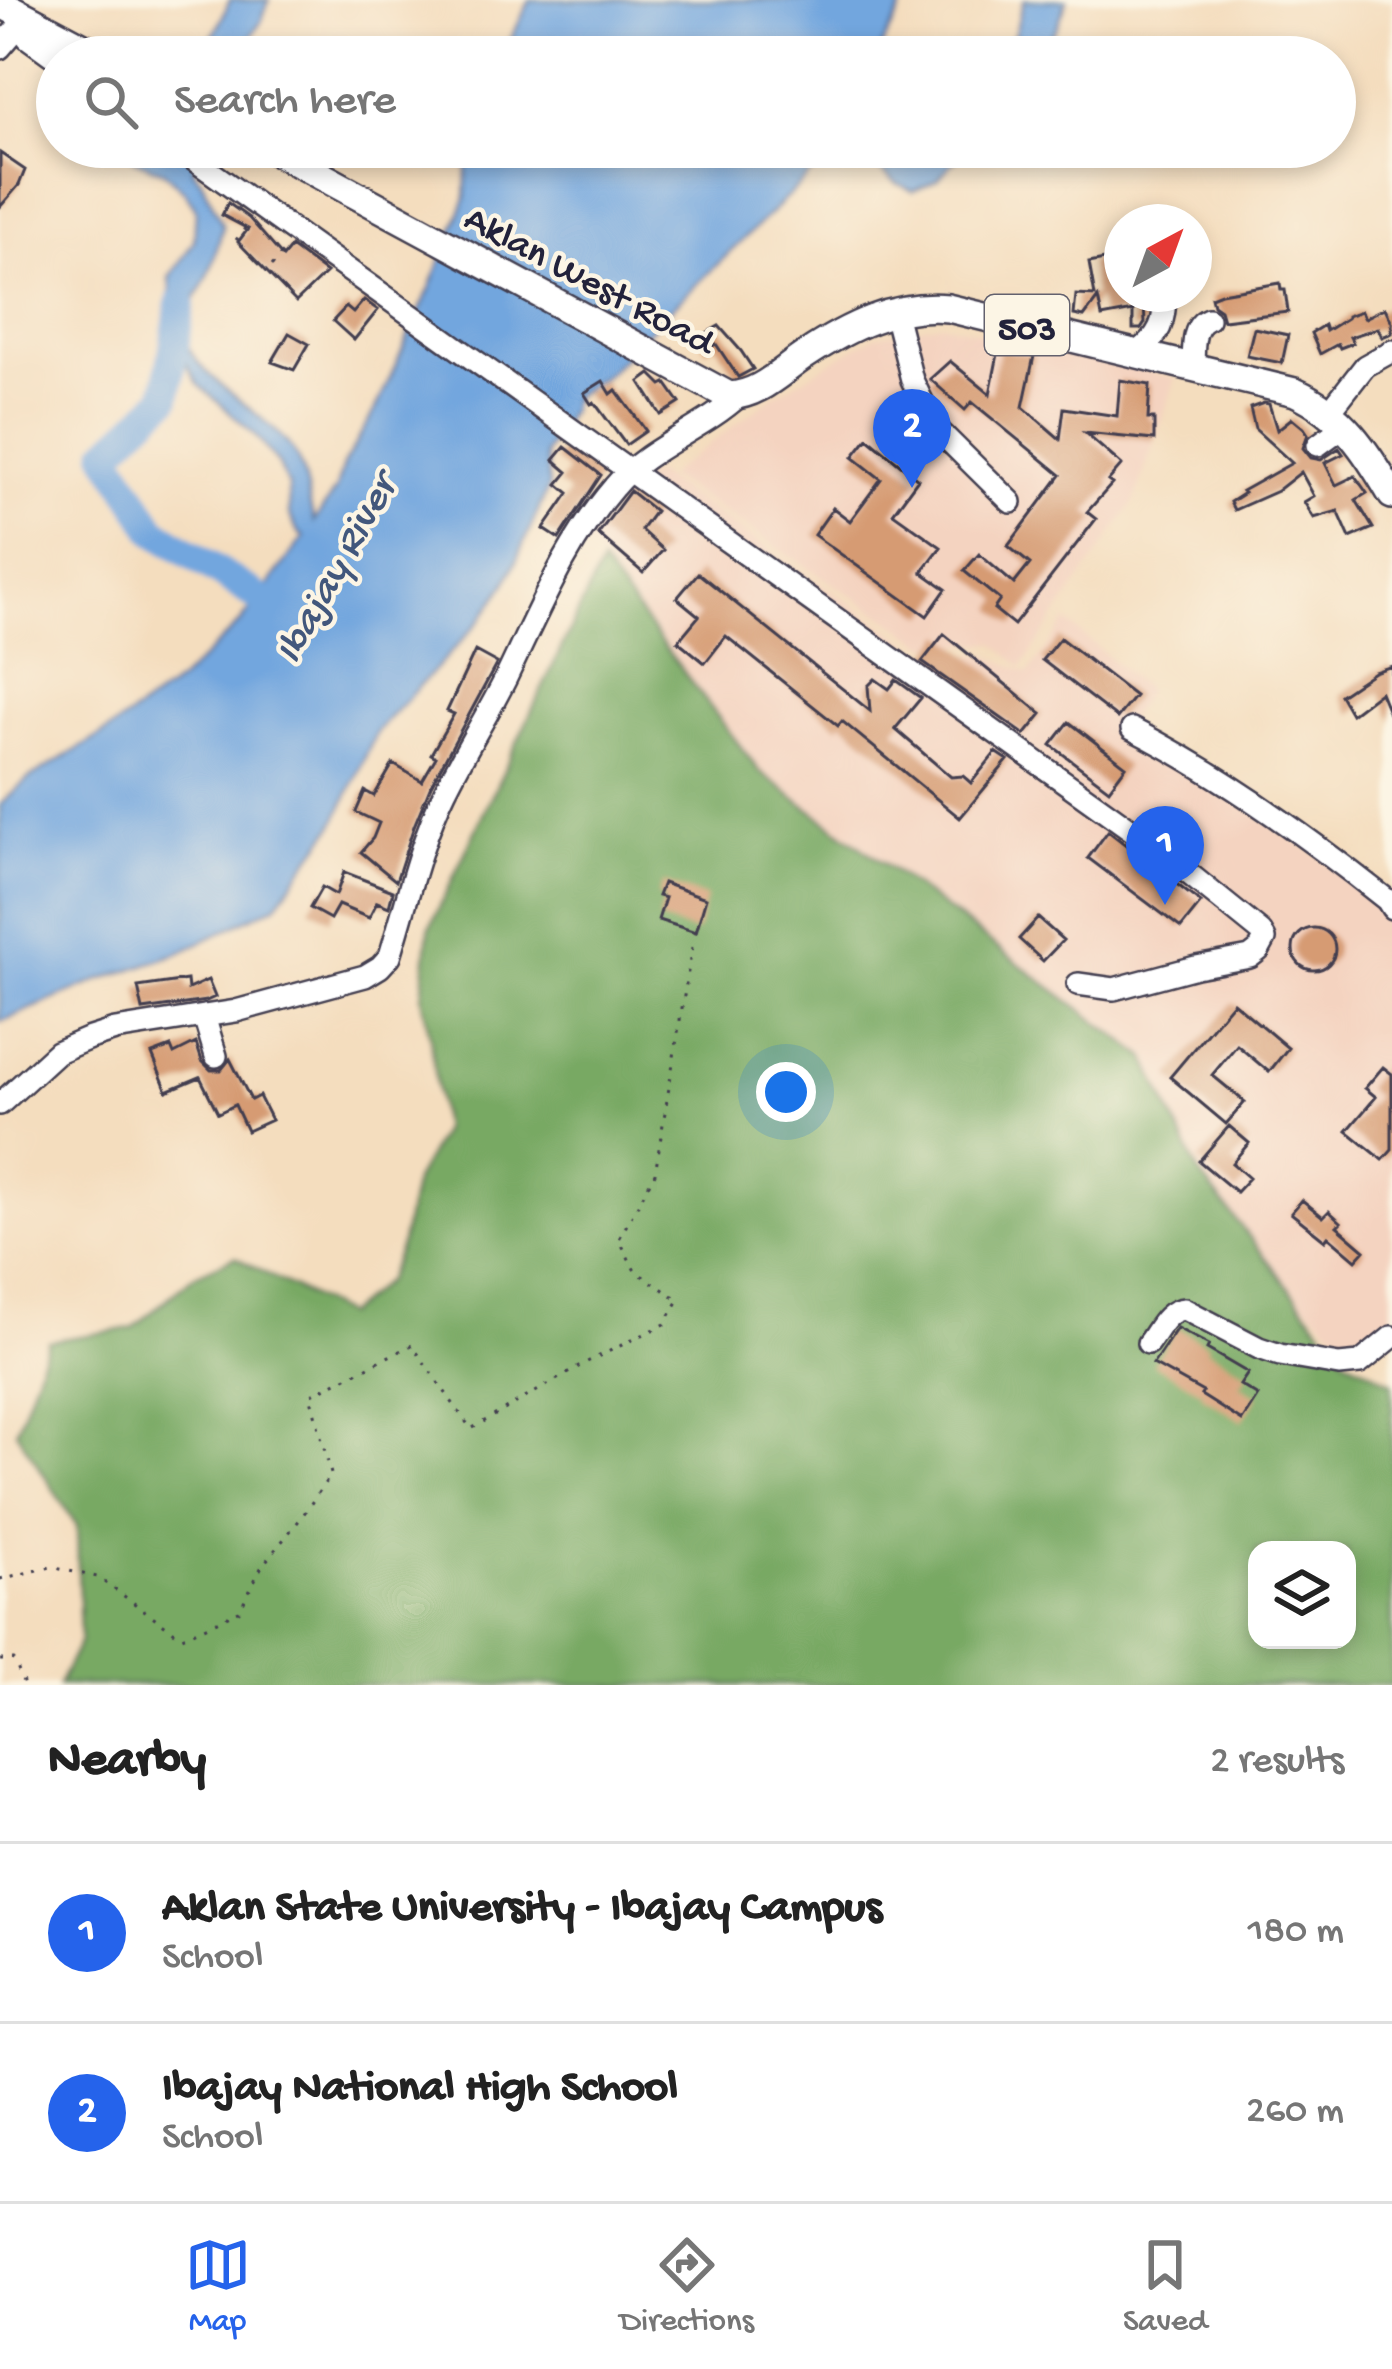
<!DOCTYPE html>
<html lang="en">
<head>
<meta charset="utf-8">
<style>
	:root { --surface:#fff; --page:#f6f6f6; --text:#222; --muted:#767676; --line:#e0e0e0; --accent:#2563eb }
	body { margin:0; font-family:"Gochi Hand",sans-serif; background:var(--page); color:var(--text) }
	.controls { position:absolute; right:36px; bottom:36px; display:grid; overflow:hidden; border-radius:24px; box-shadow:0 6px 18px #0003 }
	.controls button { width:108px; height:108px; display:grid; place-items:center; padding:0; border:0; border-bottom:3px solid var(--line); background:var(--surface); color:var(--text); font:60px sans-serif }
	.compass { position:absolute; left:1104px; top:204px; width:108px; height:108px; border-radius:50%; background:var(--surface); box-shadow:0 6px 18px #0003; rotate:41deg }
	.you { position:absolute; left:786px; top:1092px; width:42px; height:42px; margin:-30px; border:9px solid #fff; border-radius:50%; background:#1a73e8; box-shadow:0 0 0 18px #1a73e833 }
	.badge { display:grid; place-items:center; width:78px; height:78px; border-radius:50%; background:var(--accent); color:#fff; font-size:39px; font-weight:700 }
	.pin { position:absolute; translate:-50% -99px; filter:drop-shadow(0 3px 6px #0008) }
	.pin::after { content:''; position:absolute; top:63px; width:42px; height:36px; background:inherit; clip-path:polygon(0 0,100% 0,50% 100%) }
	.list { margin:0; padding:0; list-style:none }
	h2 { display:flex; justify-content:space-between; align-items:center; height:156px; margin:0; padding:0 48px; font-size:51px }
	h2 small { font-size:39px; font-weight:400; color:var(--muted) }
	.list li { display:grid; grid-template-columns:78px 1fr auto; gap:36px; align-items:center; box-sizing:border-box; height:180px; padding:0 48px; border-top:3px solid var(--line) }
	.list b { display:block; font-size:45px; white-space:nowrap }
	.list p { margin:0; font-size:39px; white-space:nowrap; color:var(--muted) }
	.list em { font-size:39px; font-style:normal; color:var(--muted) }
	.icon { flex:none; width:66px; height:66px; fill:none; stroke:currentColor; stroke-width:2; stroke-linecap:round; stroke-linejoin:round }
	.map { position:relative; flex:none; width:1392px; height:1685px; overflow:hidden }
	.search { position:absolute; background:var(--surface); box-shadow:0 6px 18px #0003; left:36px; right:36px; top:36px; height:132px; display:flex; align-items:center; gap:30px; box-sizing:border-box; padding:0 42px; border-radius:66px; color:var(--muted); font-size:45px }
	.sheet { height:516px; background:var(--surface) }
	nav { display:flex; justify-content:space-around; align-items:center; box-sizing:border-box; height:168px; border-top:3px solid var(--line); background:var(--surface); font-size:33px; color:var(--muted) }
	nav a { display:grid; justify-items:center; gap:6px }
	nav .on { color:var(--accent) }
	.map>svg:first-child { display:block }
	.built { fill:#f4d3c0 }
	.forest { fill:#78a964; stroke:#4d6650; stroke-width:3; fill-rule:evenodd }
	.water { fill:#72a6de; stroke:#4a648c; stroke-width:3 }
	.lines { fill:none; stroke-linecap:round; stroke-linejoin:round }
	.river { stroke:#72a6de; stroke-width:30 }
	.building { fill:#d69b73 }
	.minor-casing { stroke:#423e4f; stroke-width:26 }
	.major-casing { stroke:#423e4f; stroke-width:32 }
	.path { stroke:#423e4f; stroke-width:3; stroke-dasharray:3 9; stroke-linecap:butt }
	.minor { stroke:#fff; stroke-width:21 }
	.major { stroke:#fff; stroke-width:27 }
	.labels { text-anchor:middle; stroke-width:9; stroke-linejoin:round; paint-order:stroke }
	.shield { fill:#fcf5e5; stroke:#63616e; stroke-width:3 }
	.shield-label { font-size:36px; font-weight:bold; fill:#22223b }
	.street-label { font-size:39px; fill:#22223b; stroke:#fcf5e5 }
	.water-label { font-size:42px; font-style:italic; fill:#42577c; stroke:#fcf5e5 }
</style>
</head>
<body>
<div class="map">
<svg width="1392" height="1685" viewBox="0 0 1392 1685">
	<rect width="100%" height="100%" fill="#fcf5e5"/>
	<filter id="ink" filterUnits="userSpaceOnUse"><feTurbulence type="fractalNoise" baseFrequency=".00833" numOctaves="2"/><feDisplacementMap in="SourceGraphic" scale="24" xChannelSelector="R" yChannelSelector="G"/><feConvolveMatrix kernelMatrix="1 2 1 2 8 2 1 2 1" color-interpolation-filters="sRGB"/></filter>
	<filter id="wash" filterUnits="userSpaceOnUse"><feTurbulence type="fractalNoise" baseFrequency=".004" numOctaves="4" result="noise"/><feDisplacementMap in="SourceGraphic" scale="48" xChannelSelector="R" yChannelSelector="G"/><feGaussianBlur stdDeviation="2.7" result="paint"/><feColorMatrix in="noise" values="0 0 0 0 0 0 0 0 0 0 0 0 0 0 0 0 0 1.4 0 .05"/><feComposite in="paint" operator="in"/></filter>
	<g filter="url(#wash)">
		<rect width="100%" height="100%" fill="#f4ddbe"/>
		<path class="built" d="M 941,323 L 1176,378 L 1135,500 L 1022,667 L 995,643 L 929,646 L 667,476 L 775,395 L 875,336 Z
			M 656,474 L 928,654 L 987,655 L 1029,673 L 1066,621 L 1147,690 L 1123,728 L 1386,901 L 1392,910 L 1392,1320 L 1389,1322 L 1346,1341 L 1294,1294 L 1199,1173 L 1145,1057 L 760,772 L 586,539 L 630,481 Z"/>
		<path class="forest" d="M 601,564 L 760,772 L 1145,1057 L 1199,1173 L 1344,1357 L 1392,1382 L 1392,1685 L 58,1685 L 80,1641 L 77,1526 L 16,1431 L 48,1341 L 133,1328 L 195,1275 L 235,1257 L 345,1315 L 386,1281 L 401,1243 L 414,1181 L 442,1130 L 430,1037 L 422,997 L 429,929 ZM 1257,1550 L 1347,1550 L 1347,1640 L 1257,1640 Z"/>
		<path class="water" d="M 230,0 L 269,0 L 261,22 L 236,57 L 199,57 L 217,29 Z
			M 530,0 L 903,0 L 901,11 L 876,57 L 502,57 Z
			M 1024,0 L 1067,0 L 1056,29 L 1035,57 L 998,57 L 1014,36 Z
			M 132,147 L 197,147 L 193,170 L 203,183 L 223,226 C 218,244 214,263 206,280 C 199,296 184,310 184,330 C 184,373 268,412 293,451 C 307,473 307,498 314,522 L 336,489 L 343,465 L 377,407 L 430,288 L 466,198 L 468,147 L 844,147 L 834,148 L 806,179 L 644,335 L 610,371 L 573,397 L 569,412 L 545,454 L 549,486 L 506,584 L 479,622 L 377,731 L 333,827 L 276,905 L 179,953 L 100,980 L 0,1022 L 0,805 L 28,779 L 115,727 L 179,681 L 241,622 L 304,537 L 298,532 L 289,514 L 288,486 L 278,463 L 253,433 L 198,384 L 170,333 L 172,308 L 170,277 L 194,241 L 196,209 L 184,191 L 164,172 L 133,159 Z
			M 854,147 C 864,147 875,145 885,147 C 905,150 911,163 931,147 L 967,147 L 937,180 L 913,191 L 895,182 Z"/>
		<g class="lines">
			<path class="river" d="M 181,303 L 166,398 L 107,453 L 154,530 L 293,620"/>
		</g>
		<g id="blocks">
			<path class="building" d="M 0,153 L 25,170 L 19,185 L 0,207 Z
				M 228,203 L 249,218 L 283,257 L 291,247 L 326,273 L 296,302 L 238,242 L 248,229 L 222,215 Z
				M 1120,257 L 1122,294 L 1150,294 L 1144,304 L 1145,323 L 1141,329 L 1133,329 L 1133,311 L 1102,317 L 1098,298 L 1084,317 L 1074,315 L 1076,295 L 1095,296 L 1089,263 Z
				M 1280,283 L 1281,290 L 1285,290 L 1288,312 L 1223,320 L 1220,310 L 1213,305 L 1211,297 L 1221,293 Z
				M 364,300 L 378,310 L 354,340 L 333,321 L 346,307 L 353,313 Z
				M 1385,308 L 1392,322 L 1392,333 L 1382,337 L 1378,328 L 1350,337 L 1353,343 L 1340,348 L 1338,344 L 1320,354 L 1311,333 L 1324,325 L 1326,331 L 1347,318 L 1347,316 L 1361,311 L 1365,318 Z
				M 719,326 L 741,351 L 753,369 L 738,377 L 716,344 L 706,350 L 699,337 Z
				M 1254,328 L 1288,335 L 1282,363 L 1247,356 Z
				M 289,333 L 309,344 L 294,370 L 272,362 Z
				M 999,349 L 1034,356 L 1023,407 L 1060,439 L 1064,408 L 1117,416 L 1120,380 L 1150,385 L 1148,419 L 1154,419 L 1154,440 L 1085,433 L 1122,465 L 1108,481 L 1112,484 L 1087,512 L 1096,519 L 1014,625 L 994,609 L 1000,600 L 964,571 L 979,554 L 1014,584 L 1030,564 L 1008,546 L 1061,475 L 972,402 L 965,410 L 930,379 L 950,361 L 990,394 Z
				M 651,374 L 662,385 L 666,383 L 680,403 L 661,415 L 640,382 Z
				M 603,381 L 611,394 L 616,390 L 646,431 L 626,445 L 594,402 L 591,404 L 584,393 Z
				M 1264,403 L 1269,404 L 1277,430 L 1292,418 L 1304,428 L 1308,434 L 1303,448 L 1311,458 L 1321,460 L 1339,448 L 1343,454 L 1325,463 L 1336,485 L 1355,476 L 1367,493 L 1356,500 L 1373,528 L 1350,538 L 1338,511 L 1314,518 L 1304,502 L 1314,496 L 1301,472 L 1277,491 L 1234,510 L 1230,502 L 1244,493 L 1242,491 L 1292,463 L 1255,429 L 1250,408 Z
				M 868,438 L 918,479 L 893,513 L 941,547 L 922,572 L 946,589 L 927,616 L 814,535 L 833,508 L 850,521 L 881,479 L 853,457 Z
				M 565,447 L 601,475 L 559,539 L 544,529 L 569,493 L 558,484 L 568,472 L 554,460 Z
				M 630,491 L 655,511 L 641,530 L 663,550 L 643,573 L 598,534 Z
				M 698,573 L 870,711 L 868,686 L 875,679 L 889,689 L 896,680 L 921,698 L 895,729 L 951,777 L 963,776 L 971,783 L 996,752 L 1008,760 L 960,818 L 842,721 L 838,726 L 726,636 L 705,663 L 678,641 L 699,616 L 677,598 Z
				M 944,634 L 1042,714 L 1025,735 L 922,662 Z
				M 1060,638 L 1135,696 L 1117,718 L 1042,660 Z
				M 475,651 L 497,663 L 431,785 L 414,826 L 396,881 L 361,852 L 373,838 L 379,823 L 356,812 L 365,791 L 374,796 L 393,764 L 422,781 L 436,757 L 431,754 L 454,714 L 447,711 Z
				M 1392,666 L 1392,721 L 1380,692 L 1351,714 L 1340,695 L 1374,672 Z
				M 1069,722 L 1126,766 L 1109,789 L 1051,745 Z
				M 1108,831 L 1201,903 L 1181,928 L 1088,858 Z
				M 344,872 L 393,891 L 389,907 L 377,902 L 369,918 L 338,905 L 330,919 L 310,908 L 322,887 L 336,895 Z
				M 663,883 L 706,898 L 696,932 L 658,920 L 665,898 L 658,896 Z
				M 1038,918 L 1063,940 L 1043,961 L 1019,939 Z
				M1293 949a21 21 0 1 1 42 0a21 21 0 1 1-42 0Z
				M 187,980 L 188,989 L 208,980 L 215,997 L 206,1001 L 143,1010 L 138,987 Z
				M 1233,1002 L 1288,1048 L 1269,1072 L 1237,1045 L 1212,1075 L 1245,1102 L 1226,1124 L 1170,1077 Z
				M 196,1043 L 202,1061 L 211,1070 L 221,1070 L 230,1059 L 251,1100 L 259,1096 L 271,1120 L 247,1131 L 235,1105 L 218,1113 L 200,1077 L 167,1091 L 152,1054 L 171,1047 L 174,1054 Z
				M 1383,1067 L 1392,1074 L 1392,1150 L 1383,1160 L 1347,1131 L 1376,1097 L 1365,1088 Z
				M 1229,1126 L 1249,1143 L 1232,1163 L 1249,1178 L 1236,1192 L 1199,1161 Z
				M 1302,1200 L 1323,1217 L 1329,1211 L 1341,1222 L 1337,1226 L 1365,1250 L 1356,1260 L 1328,1236 L 1325,1240 L 1291,1213 Z
				M 1177,1328 L 1209,1345 L 1207,1349 L 1248,1373 L 1240,1385 L 1258,1396 L 1242,1421 L 1201,1395 L 1203,1392 L 1153,1364 Z"/>
		</g>
	</g>
	<g filter="url(#ink)">
		<use href="#blocks" fill-opacity="0" stroke="#423e4f" stroke-width="3"/>
		<g class="lines">
			<defs>
				<path id="minor" d="M 17,9 L 19,26 L 28,38 L 57,59
					M 0,48 L 19,26
					M 176,147 L 1157,848 L 1261,932 L 1265,939 L 1259,950 L 1250,957 L 1196,967 L 1114,989 L 1078,984
					M 895,313 L 912,380 L 934,426 L 1011,502
					M 1137,353 C 1160,336 1165,322 1165,294
					M 1193,367 C 1194,350 1191,326 1208,319
					M 1330,411 L 1365,366 L 1392,351
					M 1318,445 L 1344,426
					M 1132,729 C 1222,775 1308,837 1387,900 L 1392,908
					M 204,1016 L 216,1056
					M 0,1104 L 57,1052 L 87,1039 L 115,1030 L 236,1011 L 365,976 L 380,967 L 390,956 C 407,901 420,842 445,791 C 464,752 487,716 506,678 C 538,612 566,543 614,487 C 645,449 702,430 739,396
					M 1148,1343 C 1158,1330 1166,1310 1184,1309 L 1259,1348 L 1280,1355 L 1339,1365 L 1360,1363 L 1392,1337"/>
				<path id="major" d="M 0,3 L 102,57
					M 268,147 L 729,396 C 759,395 780,372 804,356 C 847,327 895,303 948,308 L 1295,392 C 1342,413 1367,452 1392,495"/>
			</defs>
			<use href="#minor" class="minor-casing"/>
			<use href="#major" class="major-casing"/>
			<path class="path" d="M 236,240 L 249,223
				M 272,266 L 285,249
				M 0,1579 L 51,1567 L 97,1577 L 182,1637 L 239,1611 L 262,1566 L 301,1518 L 331,1474 L 310,1395 L 412,1345 L 471,1429 L 589,1361 L 665,1324 L 679,1300 L 635,1271 L 619,1239 L 655,1173 L 692,947
				M 0,1660 L 14,1660 L 24,1685"/>
			<use href="#minor" class="minor"/>
			<use href="#major" class="major"/>
		</g>
	</g>
	<g class="labels">
		<rect class="shield" x="985" y="295" width="84" height="60" rx="9"/>
		<g class="shield-label">
			<text x="1027" y="338">503</text>
		</g>
		<g class="street-label">
			<text transform="translate(591 277) rotate(28)" y="14">Aklan West Road</text>
		</g>
		<g class="water-label">
			<text transform="translate(332 567) rotate(-61)" y="15">Ibajay River</text>
		</g>
	</g>
</svg>
<div class="controls">
<button><svg class="icon" aria-label="layers" viewBox="0 0 24 24"><path d="M12 4l9 5-9 5-9-5zM3 14l9 5 9-5"/></svg></button>
</div>
<svg class="compass" viewBox="-18 -18 36 36"><path d="M0-13l5 13h-10z" fill="#e53935"/><path d="M0 13l5-13h-10z" fill="#767676"/></svg>
<div class="you"></div>
<div class="pin badge" style="left:1165px;top:905px">1</div>
<div class="pin badge" style="left:912px;top:488px">2</div>
<div class="search"><svg class="icon" aria-label="search" viewBox="0 0 24 24"><circle cx="10" cy="10" r="6"/><path d="M15 15l6 6"/></svg>Search here</div>
</div>
<section class="sheet">
<h2>Nearby<small>2 results</small></h2>
<ul class="list">
<li><span class="badge">1</span><div><b>Aklan State University - Ibajay Campus</b><p>School</p></div><em>180 m</em></li>
<li><span class="badge">2</span><div><b>Ibajay National High School</b><p>School</p></div><em>260 m</em></li>
</ul>
</section>
<nav>
<a class="on"><svg class="icon" aria-label="map" viewBox="0 0 24 24"><path d="M3 6l6-2 6 2 6-2v14l-6 2-6-2-6 2zM9 4v14M15 6v14"/></svg>Map</a>
<a><svg class="icon" aria-label="directions" viewBox="0 0 24 24"><path d="M12 3l9 9-9 9-9-9zM9 14v-3h6M13 9l2 2-2 2"/></svg>Directions</a>
<a><svg class="icon" aria-label="saved" viewBox="0 0 24 24"><path d="M7 4h10v16l-5-4-5 4z"/></svg>Saved</a>
</nav>
</body>
</html>
